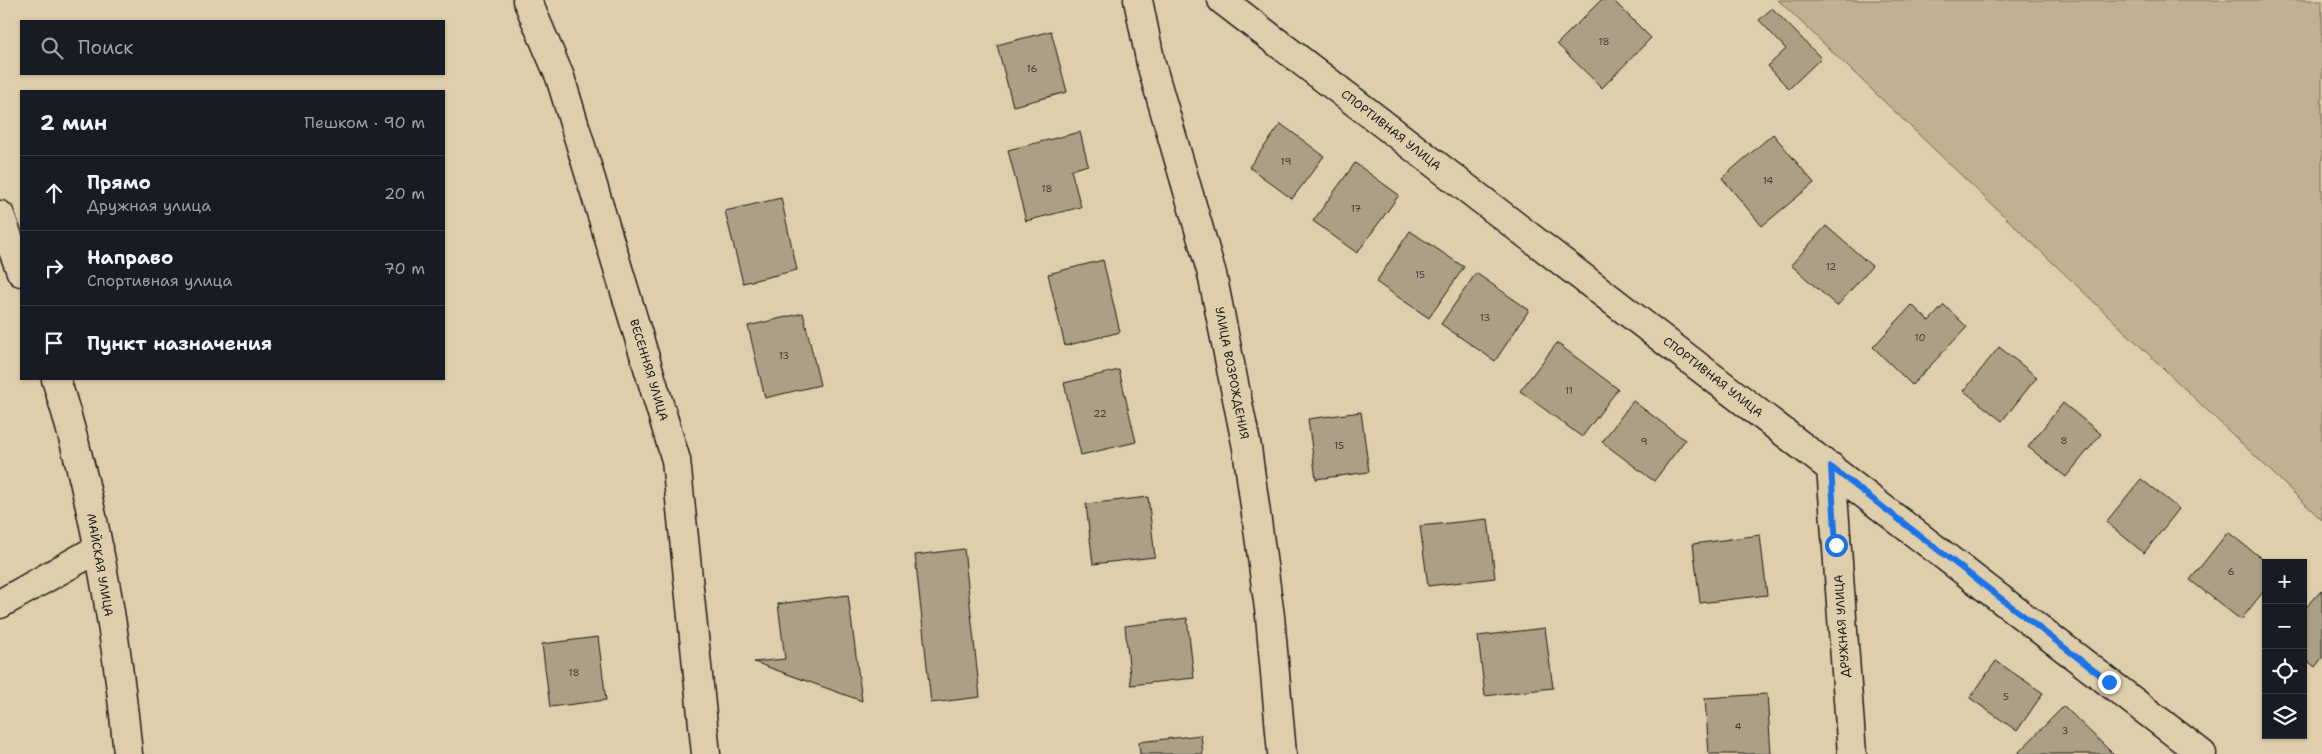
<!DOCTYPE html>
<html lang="ru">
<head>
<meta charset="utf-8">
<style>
	:root { --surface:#171b24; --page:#242831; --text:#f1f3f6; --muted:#9ea1a6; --line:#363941 }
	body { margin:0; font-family:"Shantell Sans",sans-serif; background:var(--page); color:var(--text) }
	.controls { position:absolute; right:15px; bottom:15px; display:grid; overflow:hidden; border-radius:0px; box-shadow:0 1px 4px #0004 }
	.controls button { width:45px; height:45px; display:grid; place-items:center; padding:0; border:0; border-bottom:1px solid var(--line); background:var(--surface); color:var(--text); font:25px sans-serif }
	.stop { position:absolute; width:15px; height:15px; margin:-11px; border:4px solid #1a73e8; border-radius:50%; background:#fff }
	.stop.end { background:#1a73e8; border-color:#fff; box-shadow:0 1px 5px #0008 }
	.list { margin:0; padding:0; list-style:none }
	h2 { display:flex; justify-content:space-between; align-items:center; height:65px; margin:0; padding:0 20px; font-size:21px }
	h2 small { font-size:16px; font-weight:400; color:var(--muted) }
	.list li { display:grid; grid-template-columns:32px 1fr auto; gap:15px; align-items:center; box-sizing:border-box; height:75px; padding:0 20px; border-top:1px solid var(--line) }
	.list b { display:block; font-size:19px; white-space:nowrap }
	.list p { margin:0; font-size:16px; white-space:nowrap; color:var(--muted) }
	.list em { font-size:16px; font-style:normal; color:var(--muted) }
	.icon { flex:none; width:28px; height:28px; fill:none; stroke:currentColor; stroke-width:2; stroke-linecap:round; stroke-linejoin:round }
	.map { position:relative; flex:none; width:2322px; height:754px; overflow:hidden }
	.search { position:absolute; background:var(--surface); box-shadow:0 1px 4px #0004; left:20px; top:20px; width:425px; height:55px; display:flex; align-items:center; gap:12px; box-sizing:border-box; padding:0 18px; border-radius:0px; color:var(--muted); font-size:19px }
	.panel { position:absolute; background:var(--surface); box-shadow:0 1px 4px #0004; left:20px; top:90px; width:425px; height:290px; border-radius:0px }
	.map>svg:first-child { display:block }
	.green { fill:#c0b193; stroke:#6e6658 }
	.building { fill:#ac9f85; stroke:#1c1c1c }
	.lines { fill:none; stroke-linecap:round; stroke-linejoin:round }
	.minor-casing { stroke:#1c1c1c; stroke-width:31 }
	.minor { stroke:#dfceab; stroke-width:28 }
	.route { stroke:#1a73e8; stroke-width:6 }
	.labels { text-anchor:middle; stroke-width:4; stroke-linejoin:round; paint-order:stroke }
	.number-label { font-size:10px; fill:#403d36 }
	.street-label { font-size:12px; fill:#1c1c1c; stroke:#dfceab }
</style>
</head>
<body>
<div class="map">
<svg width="2322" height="754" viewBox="0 0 2322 754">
	<rect width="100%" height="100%" fill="#dfceab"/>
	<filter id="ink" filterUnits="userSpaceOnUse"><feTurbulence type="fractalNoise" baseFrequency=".02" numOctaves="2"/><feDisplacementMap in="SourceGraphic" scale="10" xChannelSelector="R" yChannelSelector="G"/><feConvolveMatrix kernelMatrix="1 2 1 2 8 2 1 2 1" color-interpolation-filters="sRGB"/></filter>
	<g filter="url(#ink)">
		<path class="green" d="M 1778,0 L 2322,0 L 2322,520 Z"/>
		<path class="building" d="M 1601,0 L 1613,0 L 1651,38 L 1602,88 L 1557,44 Z
			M 1772,8 L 1821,58 L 1789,89 L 1768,66 L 1786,49 L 1759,20 Z
			M 1051,31 L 1067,92 L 1013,106 L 997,45 Z
			M 1281,124 L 1324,156 L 1292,199 L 1249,167 Z
			M 1080,132 L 1088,165 L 1071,170 L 1081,207 L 1026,221 L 1008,150 Z
			M 1773,134 L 1814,183 L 1762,226 L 1722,178 Z
			M 1355,163 L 1399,195 L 1357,253 L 1313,221 Z
			M 781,198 L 797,270 L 743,283 L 725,211 Z
			M 1826,226 L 1872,266 L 1837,306 L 1791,265 Z
			M 1410,231 L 1464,267 L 1429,318 L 1376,282 Z
			M 1103,260 L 1120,332 L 1065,346 L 1048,274 Z
			M 1476,273 L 1529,310 L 1495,361 L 1441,324 Z
			M 1912,305 L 1929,321 L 1944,305 L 1967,327 L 1912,385 L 1873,347 Z
			M 803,313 L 820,385 L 765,398 L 748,326 Z
			M 1557,343 L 1618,389 L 1582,437 L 1520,391 Z
			M 1999,347 L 2037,377 L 2002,421 L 1964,391 Z
			M 1119,370 L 1136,442 L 1081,455 L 1064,383 Z
			M 1633,401 L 1685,440 L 1654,481 L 1602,442 Z
			M 2063,403 L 2101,434 L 2066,477 L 2028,447 Z
			M 1361,412 L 1369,472 L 1316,479 L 1308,419 Z
			M 2141,479 L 2179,509 L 2144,553 L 2106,522 Z
			M 1148,497 L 1155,557 L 1093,564 L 1086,504 Z
			M 1488,519 L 1495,578 L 1428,586 L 1420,526 Z
			M 2228,532 L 2267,563 L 2266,588 L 2241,620 L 2190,580 Z
			M 1760,535 L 1767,595 L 1700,603 L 1693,544 Z
			M 964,549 L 980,697 L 931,703 L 915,555 Z
			M 2322,590 L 2322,658 L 2315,667 L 2303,657 L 2303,611 Z
			M 848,595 L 862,701 L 754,662 L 785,659 L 778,604 Z
			M 1187,618 L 1194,678 L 1131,685 L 1125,626 Z
			M 1545,628 L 1553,688 L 1485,696 L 1478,636 Z
			M 598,637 L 606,700 L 550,707 L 542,644 Z
			M 1996,661 L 2043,693 L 2017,731 L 1970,698 Z
			M 1767,694 L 1771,754 L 1709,754 L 1705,698 Z
			M 2064,706 L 2113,754 L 2017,754 Z
			M 1201,735 L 1203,754 L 1140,754 L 1139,742 Z"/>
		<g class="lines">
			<defs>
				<path id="minor" d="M 527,0 L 560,77 L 676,460 L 706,754
					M 1138,0 L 1151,64 L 1212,274 L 1247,448 L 1270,616 L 1282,754
					M 1222,0 L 2202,754
					M 0,215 L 21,272
					M 56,379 C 94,500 116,627 128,754
					M 1831,467 L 1852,754
					M 0,604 L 99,548"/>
			</defs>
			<use href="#minor" class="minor-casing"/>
			<use href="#minor" class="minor"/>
		</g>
	</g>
	<g class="lines" filter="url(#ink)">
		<path class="route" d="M 1836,545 L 1831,467 L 2109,682"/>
	</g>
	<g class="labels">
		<g class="number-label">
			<text x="1604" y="45">18</text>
			<text x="1032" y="72">16</text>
			<text x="1286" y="165">19</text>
			<text x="1768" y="184">14</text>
			<text x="1047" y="192">18</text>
			<text x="1356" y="212">17</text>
			<text x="1831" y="270">12</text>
			<text x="1420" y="278">15</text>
			<text x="1485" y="321">13</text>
			<text x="1920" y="341">10</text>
			<text x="784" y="359">13</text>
			<text x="1569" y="394">11</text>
			<text x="1100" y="417">22</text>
			<text x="2064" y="444">8</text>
			<text x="1644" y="445">9</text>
			<text x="1339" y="449">15</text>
			<text x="2231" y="575">6</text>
			<text x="574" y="676">18</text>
			<text x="2006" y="700">5</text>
			<text x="1738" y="730">4</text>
			<text x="2065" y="734">3</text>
		</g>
		<g class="street-label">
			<text transform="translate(1391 130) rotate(38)" y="4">СПОРТИВНАЯ УЛИЦА</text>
			<text transform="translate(649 370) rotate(73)" y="4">ВЕСЕННЯЯ УЛИЦА</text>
			<text transform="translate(1232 373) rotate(79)" y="4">УЛИЦА ВОЗРОЖДЕНИЯ</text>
			<text transform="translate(1713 377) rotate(38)" y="4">СПОРТИВНАЯ УЛИЦА</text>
			<text transform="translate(100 565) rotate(80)" y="4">МАЙСКАЯ УЛИЦА</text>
			<text transform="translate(1842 626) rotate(-94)" y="4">ДРУЖНАЯ УЛИЦА</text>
		</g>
	</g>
</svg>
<div class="controls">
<button>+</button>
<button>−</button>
<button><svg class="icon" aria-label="locate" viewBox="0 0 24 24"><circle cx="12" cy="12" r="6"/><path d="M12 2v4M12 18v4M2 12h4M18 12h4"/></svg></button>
<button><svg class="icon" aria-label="layers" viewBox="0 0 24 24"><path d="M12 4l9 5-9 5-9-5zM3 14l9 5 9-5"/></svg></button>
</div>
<div class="stop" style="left:1836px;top:545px"></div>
<div class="stop end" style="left:2109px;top:682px"></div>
<div class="search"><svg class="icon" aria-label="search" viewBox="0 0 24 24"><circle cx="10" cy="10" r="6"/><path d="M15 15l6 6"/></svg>Поиск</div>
<section class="panel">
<h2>2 мин<small>Пешком · 90 m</small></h2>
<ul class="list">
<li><svg class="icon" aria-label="ahead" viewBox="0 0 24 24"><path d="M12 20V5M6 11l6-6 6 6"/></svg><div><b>Прямо</b><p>Дружная улица</p></div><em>20 m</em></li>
<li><svg class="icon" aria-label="right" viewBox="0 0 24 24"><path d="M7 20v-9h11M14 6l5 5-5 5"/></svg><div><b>Направо</b><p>Спортивная улица</p></div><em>70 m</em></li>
<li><svg class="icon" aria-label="arrive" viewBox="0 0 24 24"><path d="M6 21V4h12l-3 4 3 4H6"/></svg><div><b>Пункт назначения</b></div></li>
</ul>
</section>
</div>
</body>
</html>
